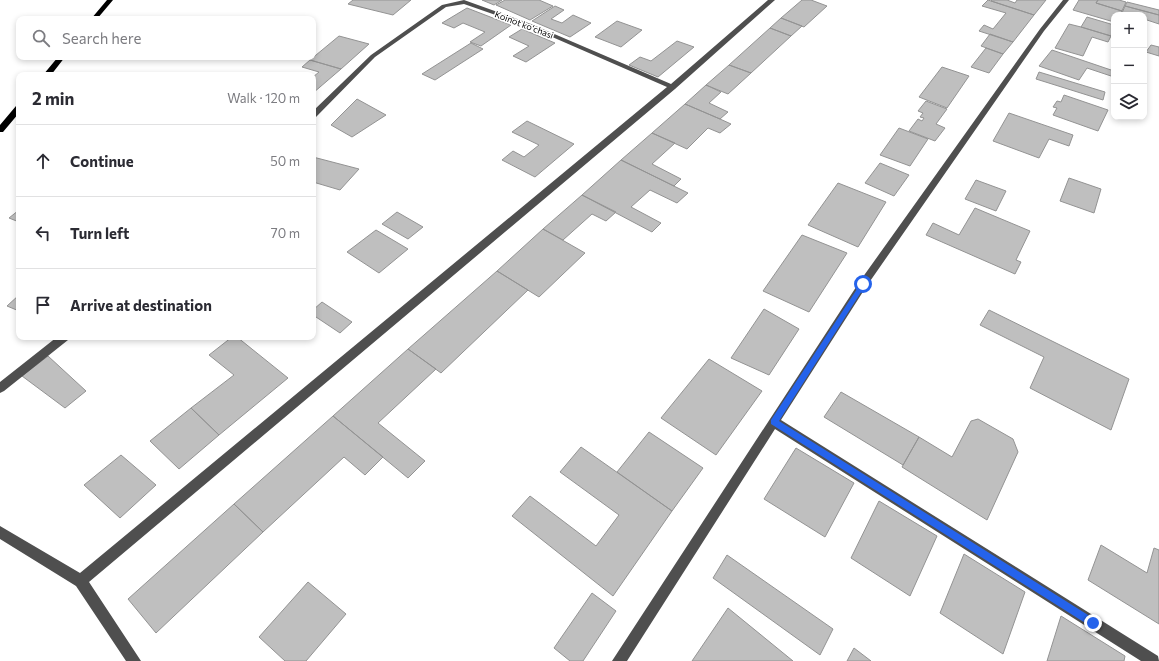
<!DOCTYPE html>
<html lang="en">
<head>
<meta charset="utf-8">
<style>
	:root { --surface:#fff; --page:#f7f7f7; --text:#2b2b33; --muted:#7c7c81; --line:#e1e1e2 }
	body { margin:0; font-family:Commissioner,sans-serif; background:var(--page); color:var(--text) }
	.controls { position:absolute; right:12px; top:12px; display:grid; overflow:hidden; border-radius:8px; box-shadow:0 2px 6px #0003 }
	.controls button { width:36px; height:36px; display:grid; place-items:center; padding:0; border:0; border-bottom:1px solid var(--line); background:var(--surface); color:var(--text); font:20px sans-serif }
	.stop { position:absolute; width:12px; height:12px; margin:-9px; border:3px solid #2563eb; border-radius:50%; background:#fff }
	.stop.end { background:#2563eb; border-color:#fff; box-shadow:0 1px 4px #0008 }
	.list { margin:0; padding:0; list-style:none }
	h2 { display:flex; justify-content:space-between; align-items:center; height:52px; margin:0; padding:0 16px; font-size:17px }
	h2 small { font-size:13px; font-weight:400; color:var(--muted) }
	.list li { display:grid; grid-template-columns:26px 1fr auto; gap:12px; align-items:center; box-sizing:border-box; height:72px; padding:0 16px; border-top:1px solid var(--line) }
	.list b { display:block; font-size:15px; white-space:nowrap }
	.list em { font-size:13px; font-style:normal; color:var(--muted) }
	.icon { flex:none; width:22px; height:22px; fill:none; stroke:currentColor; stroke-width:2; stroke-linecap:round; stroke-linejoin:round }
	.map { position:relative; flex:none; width:1159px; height:661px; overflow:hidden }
	.search { position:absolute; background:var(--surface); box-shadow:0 2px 6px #0003; left:16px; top:16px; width:300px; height:44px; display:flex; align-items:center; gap:10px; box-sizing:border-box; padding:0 14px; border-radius:8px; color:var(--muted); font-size:15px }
	.panel { position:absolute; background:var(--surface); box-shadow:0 2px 6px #0003; left:16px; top:72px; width:300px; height:268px; border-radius:8px }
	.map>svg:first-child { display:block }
	.building { fill:#bfbfbf; stroke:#939393 }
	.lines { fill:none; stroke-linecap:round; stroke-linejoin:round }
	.minor { fill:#4f4f4f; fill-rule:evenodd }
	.major { fill:#000; fill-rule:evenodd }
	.route { fill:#2563eb }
	.labels { text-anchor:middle; stroke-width:3; stroke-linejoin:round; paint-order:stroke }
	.far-street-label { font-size:9px; fill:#000; stroke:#fff }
</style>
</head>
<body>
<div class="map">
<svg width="1159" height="661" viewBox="0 0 1159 661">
	<rect width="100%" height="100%" fill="#fff"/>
	<path class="building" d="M 353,0 L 411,0 L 393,15 L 348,4 Z
		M 482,0 L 502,0 L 494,5 Z
		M 505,0 L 539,0 L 553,6 L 530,20 L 496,5 Z
		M 802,0 L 811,0 L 827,6 L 804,27 L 781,18 Z
		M 988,0 L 1034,15 L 1013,42 L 979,31 L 984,25 L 993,29 L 1006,13 L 982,6 Z
		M 992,0 L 1007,0 L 1015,3 L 1017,0 L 1046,0 L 1034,15 L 991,1 Z
		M 1079,0 L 1098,0 L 1096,3 L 1122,11 L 1119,15 L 1114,15 L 1114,22 L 1073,10 Z
		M 1098,0 L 1119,0 L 1126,2 L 1122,11 L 1096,3 Z
		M 1127,2 L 1159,10 L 1159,15 L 1125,6 Z
		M 555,6 L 564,10 L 551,19 L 562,23 L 573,15 L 591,23 L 570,37 L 532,21 Z
		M 1125,6 L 1159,15 L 1159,24 L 1144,19 L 1144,15 L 1122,13 Z
		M 467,8 L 511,25 L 481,46 L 470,42 L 485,32 L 463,23 L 454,28 L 442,23 Z
		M 1087,17 L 1114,25 L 1111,36 L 1081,27 Z
		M 781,18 L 802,26 L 791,36 L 770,28 Z
		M 617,21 L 642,30 L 621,47 L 595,37 Z
		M 1069,24 L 1081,27 L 1111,36 L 1108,42 L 1092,37 L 1083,56 L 1055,48 Z
		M 770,28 L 791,36 L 751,73 L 729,65 Z
		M 522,29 L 555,43 L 526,62 L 513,56 L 529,46 L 509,37 Z
		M 990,34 L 1013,42 L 1003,54 L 981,46 Z
		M 339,36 L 369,44 L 341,69 L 310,60 Z
		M 677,41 L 694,47 L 658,77 L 629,65 L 640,57 L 651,61 Z
		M 471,43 L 483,49 L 435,80 L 422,74 Z
		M 1151,45 L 1159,47 L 1159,56 L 1146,52 Z
		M 986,48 L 1003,54 L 989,73 L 971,67 Z
		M 1052,50 L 1114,71 L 1114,77 L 1087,68 L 1079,80 L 1039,66 Z
		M 310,60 L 341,69 L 313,93 L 313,77 L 319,72 L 302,67 Z
		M 729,65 L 751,73 L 728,94 L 706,85 Z
		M 942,67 L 969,76 L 947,108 L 919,97 Z
		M 1039,72 L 1105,92 L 1103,100 L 1036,79 Z
		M 706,85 L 721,92 L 709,103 L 728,112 L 720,119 L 685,104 Z
		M 1064,95 L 1108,110 L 1098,131 L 1053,115 L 1057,108 L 1053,107 L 1057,101 L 1061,102 Z
		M 357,99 L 386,115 L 352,137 L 331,125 Z
		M 926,101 L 947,109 L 936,124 L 945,128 L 935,141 L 909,131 L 918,119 L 922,121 L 924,118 L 920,117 L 923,113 L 918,111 Z
		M 685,104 L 720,119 L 731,124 L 720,133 L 708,128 L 687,149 L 652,133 Z
		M 1009,113 L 1073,135 L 1069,146 L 1049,139 L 1039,158 L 993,141 Z
		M 527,121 L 574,144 L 535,177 L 502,160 L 513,151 L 524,157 L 539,145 L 512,132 Z
		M 899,128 L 928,139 L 910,166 L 880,155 Z
		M 652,133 L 675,143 L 652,164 L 681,179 L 674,186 L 621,160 Z
		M 313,157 L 359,169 L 340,190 L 313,182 Z
		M 621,160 L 688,193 L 677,203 L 650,190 L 631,207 L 661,223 L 652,232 L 582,195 Z
		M 880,163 L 909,175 L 894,196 L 865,183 Z
		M 1069,178 L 1101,189 L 1094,213 L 1060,201 Z
		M 976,180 L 1006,191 L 996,211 L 965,199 Z
		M 838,183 L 886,202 L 858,247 L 808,225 Z
		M 582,195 L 616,212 L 606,221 L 592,214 L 563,240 L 543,229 Z
		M 975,208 L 1030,231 L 1016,260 L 1021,262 L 1015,274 L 926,235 L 933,223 L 959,235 Z
		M 19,210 L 19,222 L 9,218 Z
		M 397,212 L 423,227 L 408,239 L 382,224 Z
		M 543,229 L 585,253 L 539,297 L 497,271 Z
		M 376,230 L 408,249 L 379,273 L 347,252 Z
		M 802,235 L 847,253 L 809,312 L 763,291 Z
		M 497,271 L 528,290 L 441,373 L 408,349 Z
		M 19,295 L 19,311 L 7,306 Z
		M 322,302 L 352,322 L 340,333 L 313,315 L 313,310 Z
		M 764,309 L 799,329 L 769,375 L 731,358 Z
		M 989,310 L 1129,379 L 1111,430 L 1030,388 L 1044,357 L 980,325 Z
		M 232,337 L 237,337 L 288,378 L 219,435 L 191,408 L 234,375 L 209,355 Z
		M 408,349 L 436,369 L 378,423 L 425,461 L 408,478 L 333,416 Z
		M 48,356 L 86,391 L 65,408 L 22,376 Z
		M 709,359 L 762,391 L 716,455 L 661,418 Z
		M 841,392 L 919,437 L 903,465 L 824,417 Z
		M 191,408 L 219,435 L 179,469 L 150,441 Z
		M 333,416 L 383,457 L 365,475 L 344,457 L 263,532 L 234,504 Z
		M 978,419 L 1013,439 L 1018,452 L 987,520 L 902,467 L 919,437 L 952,457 L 971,421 Z
		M 649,432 L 703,468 L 672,511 L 617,472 Z
		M 581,447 L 672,511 L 613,596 L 512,516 L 530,496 L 596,546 L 619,515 L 560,472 Z
		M 796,448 L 854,483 L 825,537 L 764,499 Z
		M 121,455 L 156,485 L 120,518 L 84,485 Z
		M 879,501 L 937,536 L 910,596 L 851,558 Z
		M 234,504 L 263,532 L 156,633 L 128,599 Z
		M 1101,545 L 1147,573 L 1154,548 L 1159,550 L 1159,624 L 1088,580 Z
		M 964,554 L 1025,592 L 1003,654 L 940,613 Z
		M 727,555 L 833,629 L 820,655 L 713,578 Z
		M 308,582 L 346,614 L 306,661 L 285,661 L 259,637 Z
		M 592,593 L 616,611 L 583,661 L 570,661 L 554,648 Z
		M 728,608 L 793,661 L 692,661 Z
		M 1061,616 L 1125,656 L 1124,661 L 1047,661 Z
		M 854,648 L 871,661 L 847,661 Z"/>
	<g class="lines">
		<path class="minor" d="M 464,0 L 531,24 L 671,84 L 768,0 L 775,0 L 675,89 L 89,582 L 141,661 L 126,661 L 76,586 L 0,539 L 0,526 L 80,573 L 667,87 L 527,26 L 464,4 L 446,7 L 375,57 L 316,117 L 313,117 L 313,111 L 371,55 L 442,5 Z
			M 1063,0 L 1069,0 L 1044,31 L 866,287 L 781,420 L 1158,656 L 1159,661 L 1141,661 L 775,429 L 627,661 L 612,661 L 860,281 L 1040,29 Z
			M 57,337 L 69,337 L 68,340 L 4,391 L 0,393 L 0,382 Z"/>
		<path class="major" d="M 107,0 L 113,0 L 97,19 L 91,19 Z
			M 58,57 L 65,57 L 51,75 L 43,75 Z
			M 16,106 L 19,106 L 19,113 L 3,132 L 0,132 L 0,125 Z"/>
	</g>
	<path class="route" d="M 863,282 L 866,284 L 865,286 L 779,421 L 1096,620 L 1097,623 L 1096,626 L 1093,628 L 1090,626 L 771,424 L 771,420 L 861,283 Z"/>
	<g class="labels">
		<g class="far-street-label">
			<text transform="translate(524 25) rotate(21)" y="3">Koinot koʻchasi</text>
		</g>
	</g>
</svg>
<div class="controls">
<button>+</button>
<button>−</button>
<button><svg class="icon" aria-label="layers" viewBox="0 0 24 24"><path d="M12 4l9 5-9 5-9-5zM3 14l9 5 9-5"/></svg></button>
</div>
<div class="stop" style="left:863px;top:284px"></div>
<div class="stop end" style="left:1093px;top:623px"></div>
<div class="search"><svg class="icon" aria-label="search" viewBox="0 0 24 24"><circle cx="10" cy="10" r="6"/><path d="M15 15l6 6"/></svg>Search here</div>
<section class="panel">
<h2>2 min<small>Walk · 120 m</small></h2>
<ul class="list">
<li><svg class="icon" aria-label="ahead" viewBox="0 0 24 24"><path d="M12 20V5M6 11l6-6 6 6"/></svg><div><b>Continue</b></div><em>50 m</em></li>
<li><svg class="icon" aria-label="left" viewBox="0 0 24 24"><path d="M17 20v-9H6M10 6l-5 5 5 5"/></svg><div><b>Turn left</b></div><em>70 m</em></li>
<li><svg class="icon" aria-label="arrive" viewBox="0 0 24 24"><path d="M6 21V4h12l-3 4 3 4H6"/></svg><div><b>Arrive at destination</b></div></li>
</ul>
</section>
</div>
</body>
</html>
